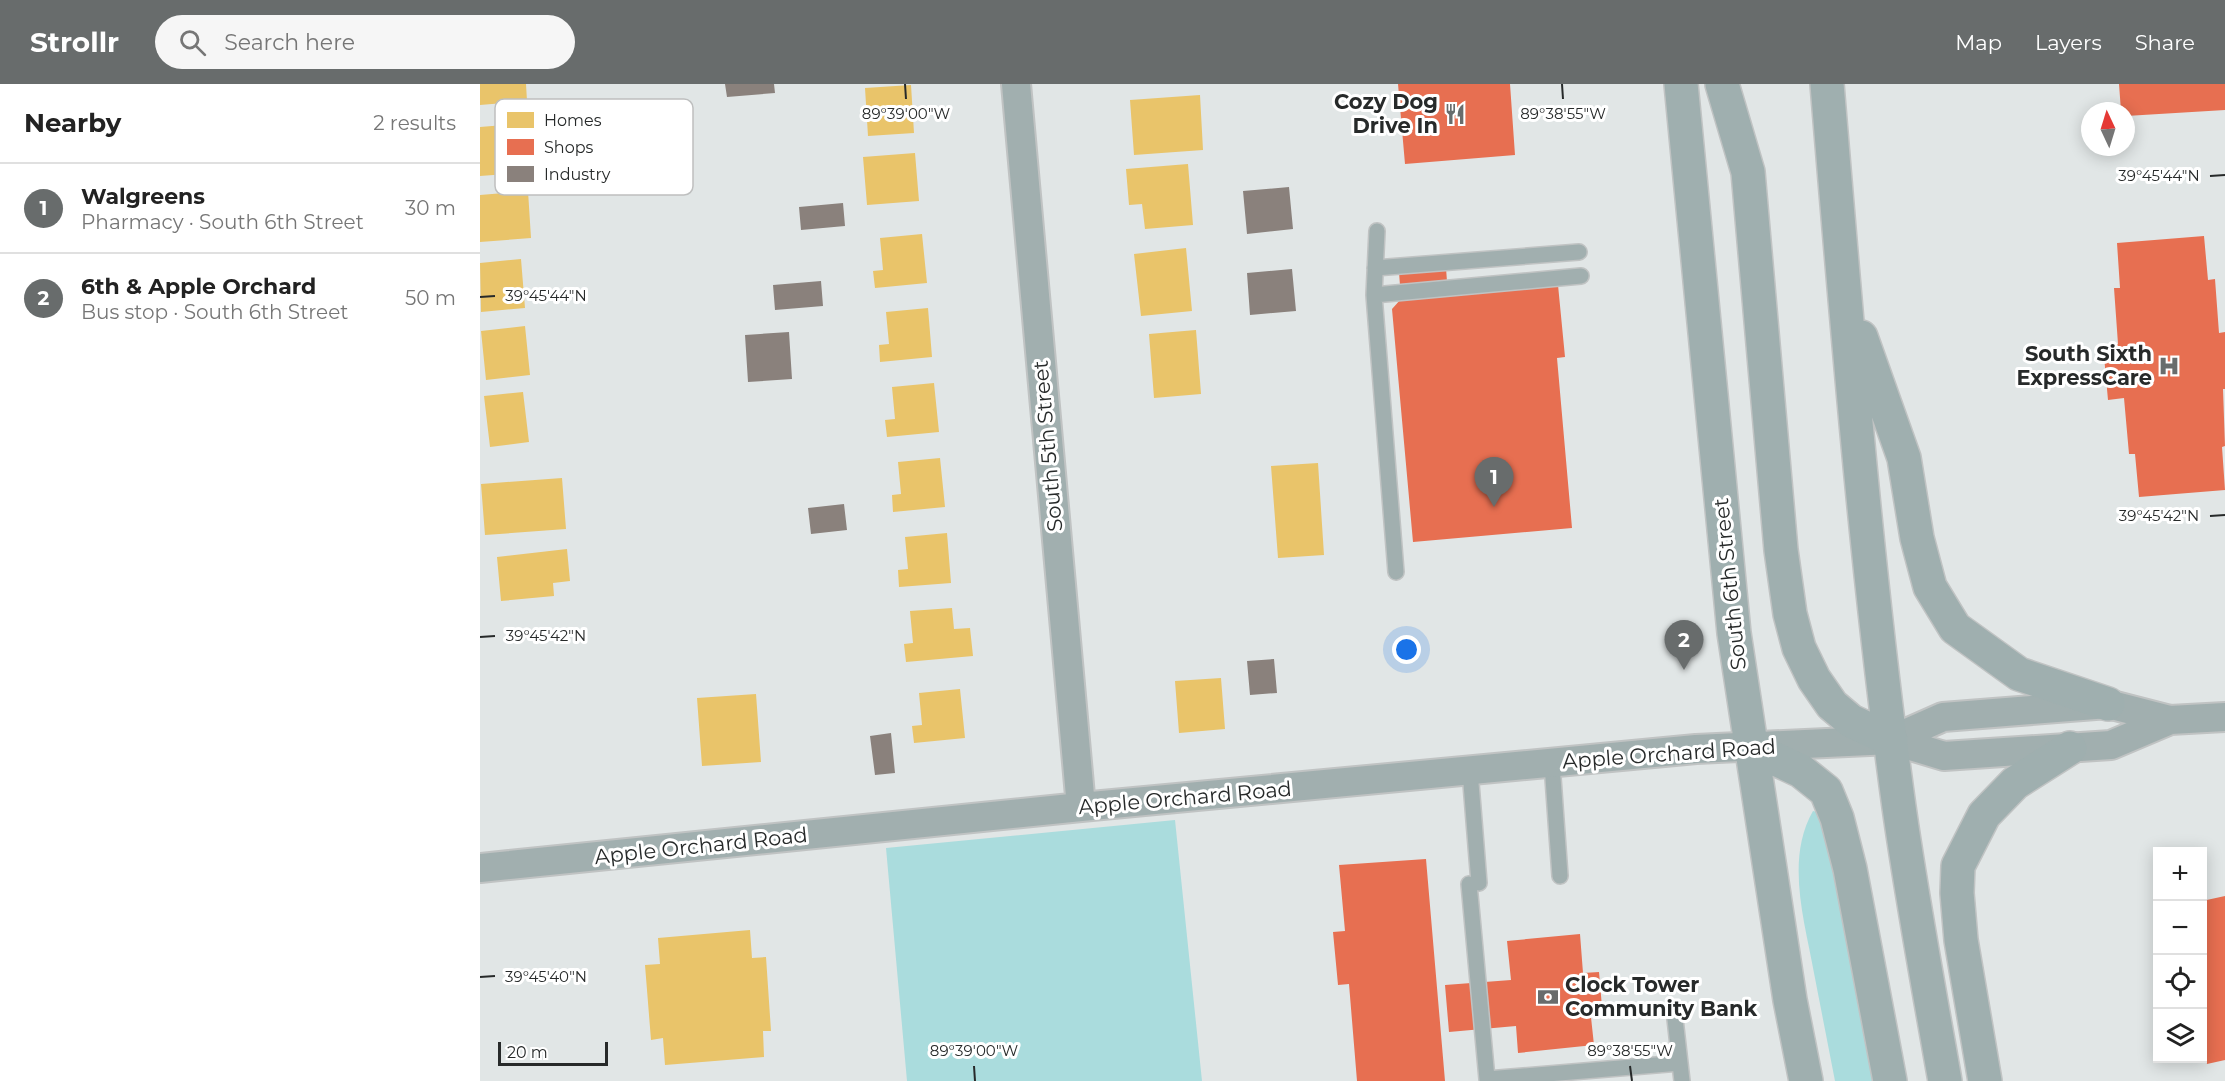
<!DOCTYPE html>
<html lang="en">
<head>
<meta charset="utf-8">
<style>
	:root { --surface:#fff; --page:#f6f6f6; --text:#222; --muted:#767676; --line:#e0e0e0; --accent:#686c6c }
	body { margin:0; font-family:Montserrat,sans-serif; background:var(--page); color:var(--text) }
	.controls { position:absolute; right:18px; bottom:18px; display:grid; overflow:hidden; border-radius:0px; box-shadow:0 3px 15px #0003 }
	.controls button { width:54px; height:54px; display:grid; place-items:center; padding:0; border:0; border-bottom:2px solid var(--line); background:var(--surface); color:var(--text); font:30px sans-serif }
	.compass { position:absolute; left:1601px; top:18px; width:54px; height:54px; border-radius:50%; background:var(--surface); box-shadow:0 3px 15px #0003; rotate:356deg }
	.scale { position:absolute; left:18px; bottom:15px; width:110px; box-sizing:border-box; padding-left:6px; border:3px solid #272a2a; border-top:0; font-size:16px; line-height:21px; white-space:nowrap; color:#272a2a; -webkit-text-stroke:4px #fff; paint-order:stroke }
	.you { position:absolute; left:927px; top:566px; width:21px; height:21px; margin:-15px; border:4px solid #fff; border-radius:50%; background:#1a73e8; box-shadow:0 0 0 9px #1a73e833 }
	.badge { display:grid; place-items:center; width:39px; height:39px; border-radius:50%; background:var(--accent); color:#fff; font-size:20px; font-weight:700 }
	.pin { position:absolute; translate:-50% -50px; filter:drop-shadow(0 2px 3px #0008) }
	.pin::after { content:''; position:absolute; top:32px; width:21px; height:18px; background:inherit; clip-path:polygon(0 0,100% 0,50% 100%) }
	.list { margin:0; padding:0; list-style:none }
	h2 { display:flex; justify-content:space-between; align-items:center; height:78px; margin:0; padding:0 24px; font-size:26px }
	h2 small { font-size:20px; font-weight:400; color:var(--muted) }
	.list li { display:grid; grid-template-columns:39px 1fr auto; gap:18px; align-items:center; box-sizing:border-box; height:90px; padding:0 24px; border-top:2px solid var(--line) }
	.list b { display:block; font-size:22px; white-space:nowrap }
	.list p { margin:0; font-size:20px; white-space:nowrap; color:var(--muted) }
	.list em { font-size:20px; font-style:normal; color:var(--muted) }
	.icon { flex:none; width:33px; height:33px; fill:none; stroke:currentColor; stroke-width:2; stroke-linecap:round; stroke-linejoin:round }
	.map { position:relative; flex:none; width:1745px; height:997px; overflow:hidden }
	header { display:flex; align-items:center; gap:36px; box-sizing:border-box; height:84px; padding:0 30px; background:var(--accent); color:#fff }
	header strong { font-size:28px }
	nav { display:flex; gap:33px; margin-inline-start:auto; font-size:21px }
	.search { width:420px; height:54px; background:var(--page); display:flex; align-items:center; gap:15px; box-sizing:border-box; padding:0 21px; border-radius:33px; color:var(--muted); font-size:22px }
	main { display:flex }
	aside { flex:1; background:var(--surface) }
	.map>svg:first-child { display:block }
	.green { fill:#aadcdd }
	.homes { fill:#e9c46a }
	.shops { fill:#e76f51 }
	.industry { fill:#8a817c }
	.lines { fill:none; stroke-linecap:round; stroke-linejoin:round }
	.service-casing { stroke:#c0c3c3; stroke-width:18 }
	.minor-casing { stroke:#c0c3c3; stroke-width:32 }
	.primary-casing { stroke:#c0c3c3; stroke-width:36 }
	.service { stroke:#a1afaf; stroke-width:15 }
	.minor { stroke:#a1afaf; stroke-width:28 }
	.primary { stroke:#9fafaf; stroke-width:33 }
	.ticks { fill:none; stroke:#272a2a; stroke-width:2 }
	.labels { text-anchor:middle; stroke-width:6; stroke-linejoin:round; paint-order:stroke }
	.poi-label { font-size:21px; font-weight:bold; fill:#272a2a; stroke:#fff; text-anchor:end }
	.street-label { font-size:21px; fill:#272a2a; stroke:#fff }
	.key { fill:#fff; stroke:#bebfbf; stroke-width:1.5 }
	.key-label { font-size:16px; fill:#272a2a }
	.ticks-label { font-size:15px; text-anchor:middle; fill:#272a2a; stroke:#fff; stroke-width:6; stroke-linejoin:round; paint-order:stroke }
</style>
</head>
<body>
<header>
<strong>Strollr</strong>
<div class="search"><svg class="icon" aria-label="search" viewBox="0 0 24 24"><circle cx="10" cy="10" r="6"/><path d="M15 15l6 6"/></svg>Search here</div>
<nav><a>Map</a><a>Layers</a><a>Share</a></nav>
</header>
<main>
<aside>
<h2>Nearby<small>2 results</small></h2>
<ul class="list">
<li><span class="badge">1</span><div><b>Walgreens</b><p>Pharmacy · South 6th Street</p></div><em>30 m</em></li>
<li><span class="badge">2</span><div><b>6th &amp; Apple Orchard</b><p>Bus stop · South 6th Street</p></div><em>50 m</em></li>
</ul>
</aside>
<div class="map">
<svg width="1745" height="997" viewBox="0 0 1745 997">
	<rect width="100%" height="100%" fill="#e1e6e6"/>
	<path class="green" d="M 1333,727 L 1337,728 L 1342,733 L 1356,782 L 1394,997 L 1355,997 C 1348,961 1341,925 1334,889 C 1325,838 1305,776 1333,727 Z
		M 695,736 L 722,997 L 427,997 L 406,764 Z"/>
	<path class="homes" d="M 0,0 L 46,0 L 47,17 L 0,21 Z
		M 431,1 L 434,49 L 388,52 L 385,4 Z
		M 720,11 L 723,66 L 654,71 L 650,16 Z
		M 36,40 L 40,89 L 0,92 L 0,43 Z
		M 435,69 L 439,117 L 387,121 L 383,73 Z
		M 708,80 L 713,141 L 665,145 L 662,120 L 649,121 L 646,85 Z
		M 48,107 L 51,154 L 0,158 L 0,111 Z
		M 442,150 L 447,199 L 395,204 L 393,187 L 403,186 L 400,154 Z
		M 706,164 L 712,227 L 661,232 L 654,170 Z
		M 41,175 L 45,224 L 1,228 L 0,179 Z
		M 448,224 L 452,273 L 400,278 L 399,261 L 409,260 L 406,228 Z
		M 45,242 L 50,291 L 6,296 L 1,247 Z
		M 716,246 L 721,310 L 674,314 L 669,250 Z
		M 454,299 L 459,348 L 407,353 L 405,336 L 415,335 L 412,303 Z
		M 43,308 L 49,358 L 10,363 L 4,312 Z
		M 460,374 L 465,423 L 413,428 L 412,411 L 421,410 L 418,378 Z
		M 838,379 L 844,471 L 798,474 L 791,382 Z
		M 82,394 L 86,445 L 5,451 L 1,400 Z
		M 467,449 L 471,499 L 419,503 L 418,486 L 428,485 L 425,453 Z
		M 87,465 L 90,497 L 73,499 L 74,512 L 21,517 L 17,473 Z
		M 472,524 L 474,545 L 490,544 L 493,572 L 426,578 L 424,560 L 433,559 L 430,527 Z
		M 741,594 L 745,645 L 699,649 L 695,597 Z
		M 480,605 L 485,654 L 434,659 L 432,642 L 442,641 L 439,609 Z
		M 276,610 L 281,678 L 222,682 L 217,614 Z
		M 270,846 L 272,874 L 286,873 L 291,947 L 283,947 L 284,973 L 185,981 L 183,954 L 171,956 L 165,881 L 180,880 L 178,854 Z"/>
	<path class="shops" d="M 918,0 L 1030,0 L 1035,71 L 925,80 Z
		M 1639,0 L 1745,0 L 1745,26 L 1646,32 L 1646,27 L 1641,27 Z
		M 1724,152 L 1728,196 L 1735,195 L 1739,249 L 1745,248 L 1745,305 L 1743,305 L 1745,362 L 1742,363 L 1745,406 L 1659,413 L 1655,370 L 1649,370 L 1644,314 L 1628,316 L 1623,261 L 1638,260 L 1634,204 L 1640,204 L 1637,159 Z
		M 966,184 L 968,211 L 1078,201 L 1085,273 L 1077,274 L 1092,444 L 933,458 L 912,225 L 921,215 L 919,188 Z
		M 946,775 L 965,997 L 877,997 L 869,900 L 858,901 L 853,848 L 865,847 L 859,781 Z
		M 1745,812 L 1745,976 L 1727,980 L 1722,954 L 1722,817 Z
		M 1100,850 L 1103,889 L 1119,888 L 1122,923 L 1110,924 L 1114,961 L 1038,969 L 1036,942 L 969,948 L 965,901 L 1031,896 L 1027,857 Z"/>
	<path class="industry" d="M 245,0 L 294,0 L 295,9 L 247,13 Z
		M 809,103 L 813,145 L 767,150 L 763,107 Z
		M 363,119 L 365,142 L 321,146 L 319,123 Z
		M 812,185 L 816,227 L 770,231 L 767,189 Z
		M 341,197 L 343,222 L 295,226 L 293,201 Z
		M 309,248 L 312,295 L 268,298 L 265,251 Z
		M 364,420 L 367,446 L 331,450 L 328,424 Z
		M 794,575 L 797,609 L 770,611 L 767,577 Z
		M 411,649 L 415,689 L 395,691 L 390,652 Z"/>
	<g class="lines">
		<defs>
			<path id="service" d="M 897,147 L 894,211 L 916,488
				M 895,184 L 1099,168
				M 894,211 L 1101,192
				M 1072,680 L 1080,792
				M 990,687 L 999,799
				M 989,800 L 1007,995 L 1200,979
				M 1194,926 L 1202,997"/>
			<path id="minor" d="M 536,0 L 601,723
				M 1411,656 L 1463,633 L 1628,620 L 1690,636 L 1745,633
				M 0,784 L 601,723 L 1216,665 L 1411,656 L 1464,672 L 1631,661 L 1690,636"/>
			<path id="primary" d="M 1201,0 L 1254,549 L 1310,916 L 1326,997
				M 1242,0 L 1268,88 L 1301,466 L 1310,530 L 1319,564 L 1334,595 L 1352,621 L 1371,637 L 1411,656
				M 1347,0 C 1367,241 1386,483 1419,723 C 1432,815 1449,906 1465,997
				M 1381,253 L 1424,374 L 1437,454 L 1450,503 L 1475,544 L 1539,590 L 1628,620
				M 1270,663 L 1321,687 L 1346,707 L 1357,734 L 1370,785 L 1410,997
				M 1505,997 L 1481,856 L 1477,809 L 1478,782 L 1504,731 L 1535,699 L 1590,664"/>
		</defs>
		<use href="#service" class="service-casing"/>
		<use href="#minor" class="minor-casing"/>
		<use href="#primary" class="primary-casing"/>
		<use href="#service" class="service"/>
		<use href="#minor" class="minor"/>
		<use href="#primary" class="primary"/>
	</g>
	<path class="ticks" d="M 425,0 L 426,15M 1082,0 L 1083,15M 1730,92 L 1745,91M 0,213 L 15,212M 1730,432 L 1745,431M 0,553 L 15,552M 0,893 L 15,892M 494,982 L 495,997M 1150,982 L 1152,997"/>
	<defs>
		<symbol id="restaurant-bare" viewBox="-9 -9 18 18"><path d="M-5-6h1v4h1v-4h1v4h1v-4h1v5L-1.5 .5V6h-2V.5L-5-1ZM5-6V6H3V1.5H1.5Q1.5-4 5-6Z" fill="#686c6c" stroke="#fff" stroke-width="2.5" paint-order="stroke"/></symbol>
		<symbol id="hospital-bare" viewBox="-9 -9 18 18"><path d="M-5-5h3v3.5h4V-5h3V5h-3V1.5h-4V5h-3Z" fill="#686c6c" stroke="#fff" stroke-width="2.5" paint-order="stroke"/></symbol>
		<symbol id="bank-bare" viewBox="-9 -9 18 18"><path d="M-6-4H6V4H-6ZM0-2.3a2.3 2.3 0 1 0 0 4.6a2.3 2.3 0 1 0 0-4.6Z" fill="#686c6c" stroke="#fff" stroke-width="2.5" paint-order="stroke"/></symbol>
	</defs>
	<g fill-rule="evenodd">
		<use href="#restaurant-bare" x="960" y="15" width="30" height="30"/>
		<use href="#hospital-bare" x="1674" y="267" width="30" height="30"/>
		<use href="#bank-bare" x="1053" y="898" width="30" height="30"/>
	</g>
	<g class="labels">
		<g class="poi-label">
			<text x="958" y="25">Cozy Dog<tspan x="958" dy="24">Drive In</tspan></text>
			<text x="1672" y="277">South Sixth<tspan x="1672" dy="24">ExpressCare</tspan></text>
			<text x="1085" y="908" text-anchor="start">Clock Tower<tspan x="1085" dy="24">Community Bank</tspan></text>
		</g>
		<g class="street-label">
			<text transform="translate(568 362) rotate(-95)" y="7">South 5th Street</text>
			<text transform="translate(1250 500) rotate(-96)" y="7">South 6th Street</text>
			<text transform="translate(1189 670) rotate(-4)" y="7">Apple Orchard Road</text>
			<text transform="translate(705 714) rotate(-5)" y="7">Apple Orchard Road</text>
			<text transform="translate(221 762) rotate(-6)" y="7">Apple Orchard Road</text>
		</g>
	</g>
	<rect x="15" y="15" width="198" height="96" rx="9" class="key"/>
	<rect x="27" y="28" width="27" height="16" fill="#e9c46a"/>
	<rect x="27" y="55" width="27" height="16" fill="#e76f51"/>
	<rect x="27" y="82" width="27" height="16" fill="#8a817c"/>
	<g class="key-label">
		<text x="64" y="42">Homes</text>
		<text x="64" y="69">Shops</text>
		<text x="64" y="96">Industry</text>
	</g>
	<g class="ticks-label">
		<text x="426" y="35">89°39'00"W</text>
		<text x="1083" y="35">89°38'55"W</text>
		<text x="1679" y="97">39°45'44"N</text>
		<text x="66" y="217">39°45'44"N</text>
		<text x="1679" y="437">39°45'42"N</text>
		<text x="66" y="557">39°45'42"N</text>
		<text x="66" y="898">39°45'40"N</text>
		<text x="494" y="972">89°39'00"W</text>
		<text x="1150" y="972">89°38'55"W</text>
	</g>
</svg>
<div class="controls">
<button>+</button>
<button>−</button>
<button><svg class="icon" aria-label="locate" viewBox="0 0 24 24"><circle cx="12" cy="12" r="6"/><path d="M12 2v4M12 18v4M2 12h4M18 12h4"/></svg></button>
<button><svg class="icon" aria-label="layers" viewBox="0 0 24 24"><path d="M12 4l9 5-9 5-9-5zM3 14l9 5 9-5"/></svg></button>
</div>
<svg class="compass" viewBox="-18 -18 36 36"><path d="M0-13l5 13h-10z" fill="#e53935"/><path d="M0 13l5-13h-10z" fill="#767676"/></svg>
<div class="scale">20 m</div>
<div class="you"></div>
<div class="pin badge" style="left:1014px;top:423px">1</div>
<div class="pin badge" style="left:1204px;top:586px">2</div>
</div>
</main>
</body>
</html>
